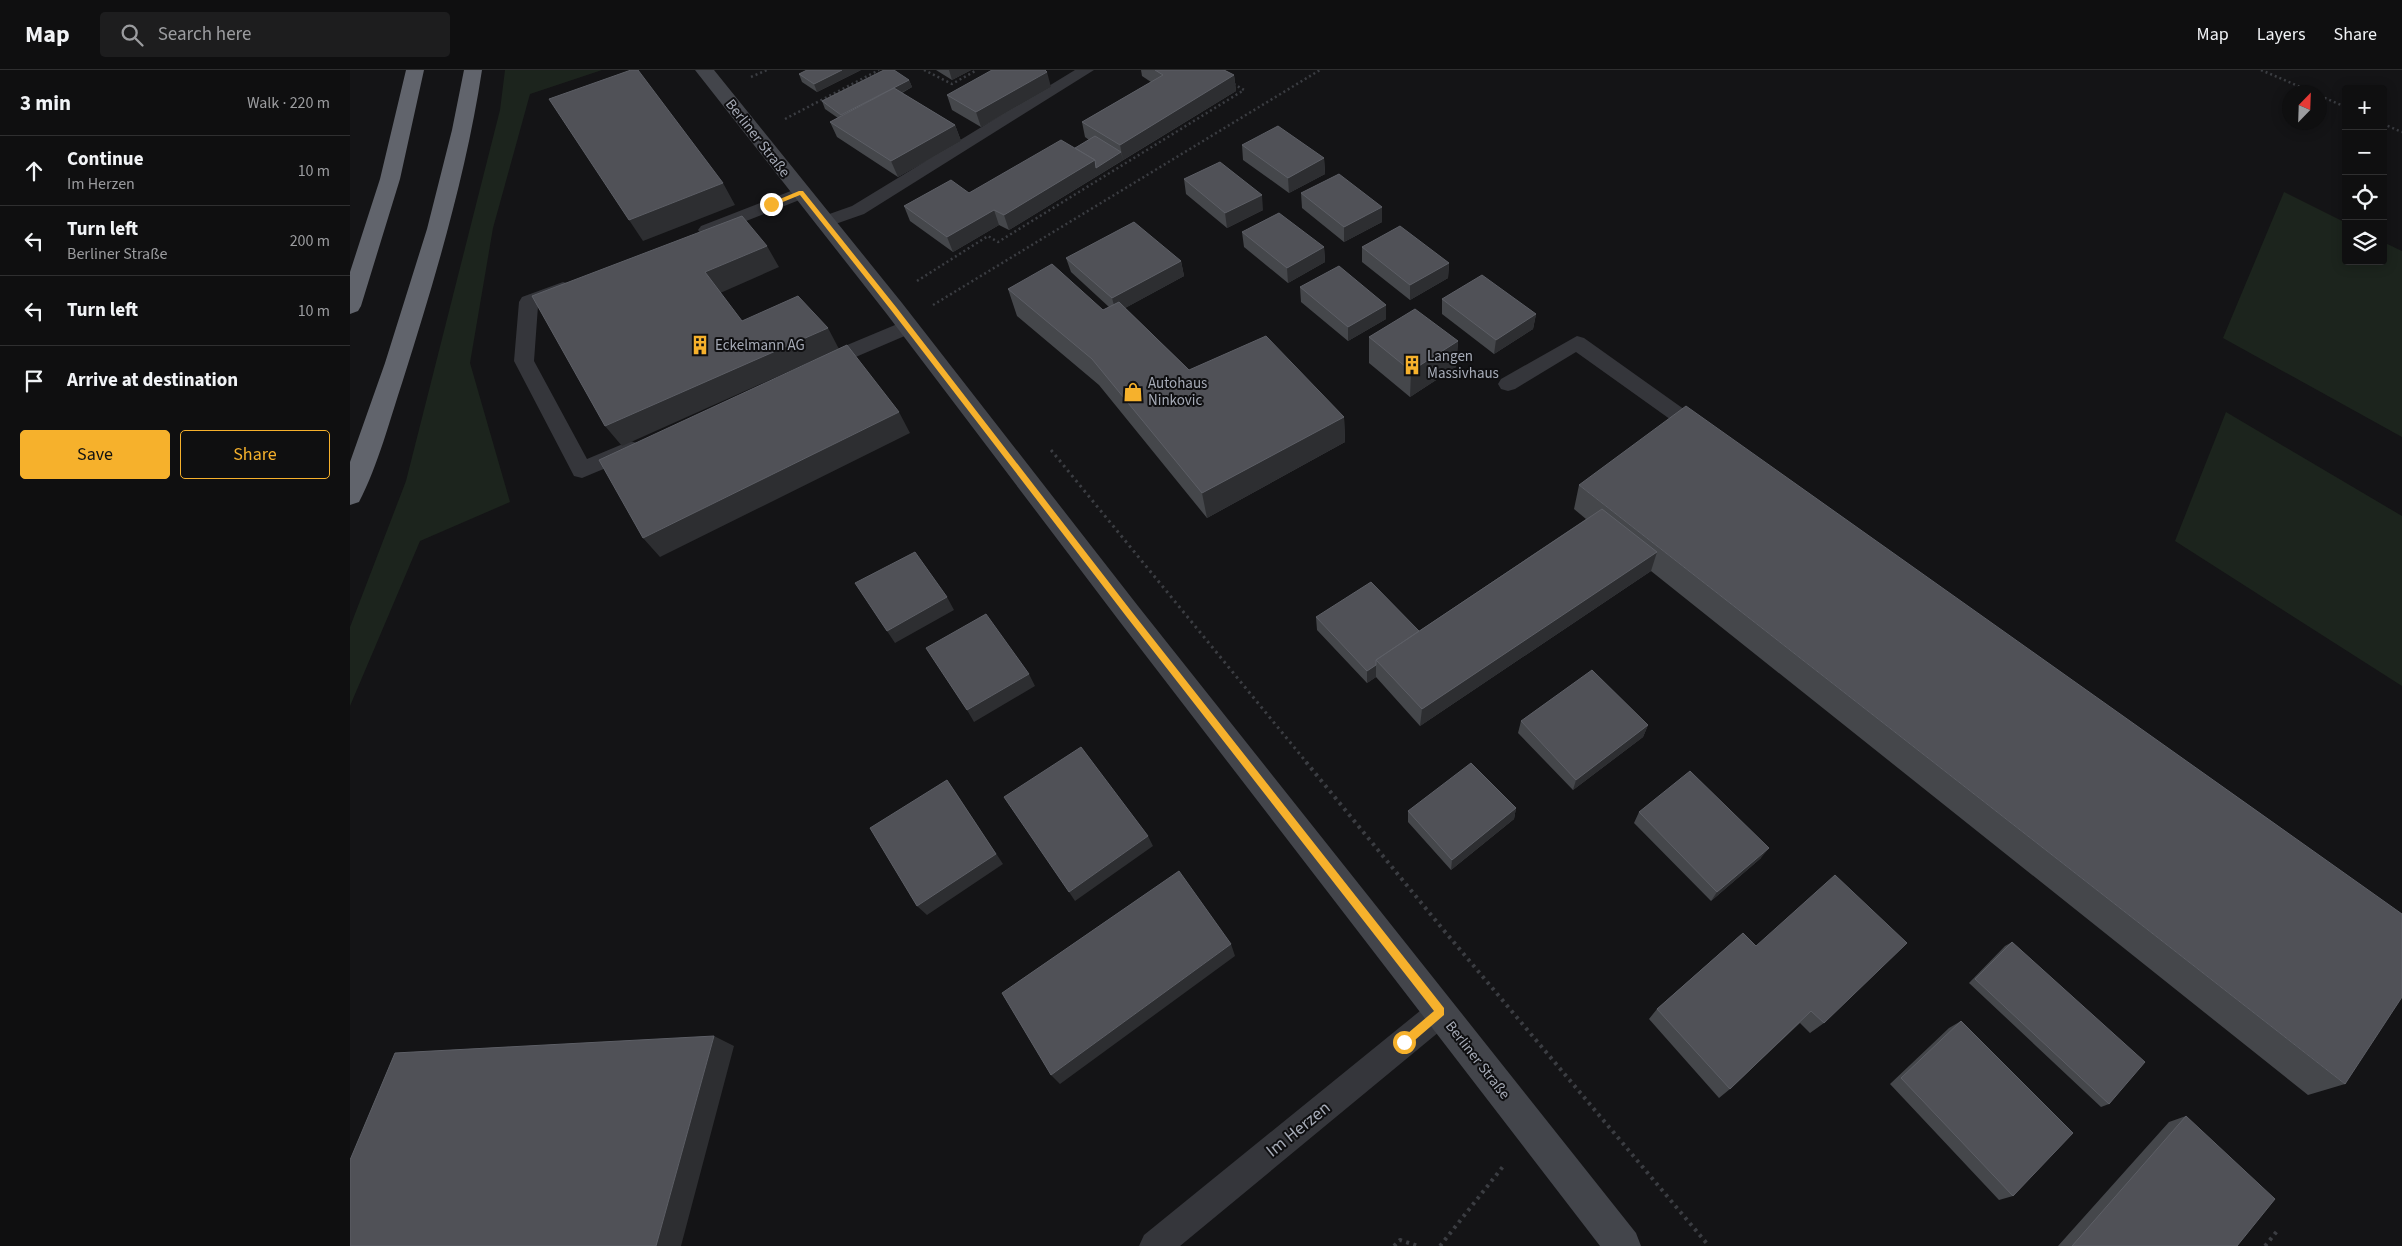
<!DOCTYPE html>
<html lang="en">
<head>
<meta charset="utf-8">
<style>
	:root { --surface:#0f0f10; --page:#1d1d1e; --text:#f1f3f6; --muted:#9b9c9f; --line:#2f2f30; --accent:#f6b12c }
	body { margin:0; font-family:"Source Sans 3",sans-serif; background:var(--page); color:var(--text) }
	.controls { position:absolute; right:15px; top:15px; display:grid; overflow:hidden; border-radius:5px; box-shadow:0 2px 12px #0003 }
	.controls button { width:45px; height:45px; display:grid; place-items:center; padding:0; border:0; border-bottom:1px solid var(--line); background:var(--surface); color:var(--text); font:25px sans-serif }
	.compass { position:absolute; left:1932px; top:15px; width:45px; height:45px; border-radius:50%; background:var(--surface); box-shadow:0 2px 12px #0003; rotate:23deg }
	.stop { position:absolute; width:15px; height:15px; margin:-11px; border:4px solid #f6b12c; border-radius:50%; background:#fff }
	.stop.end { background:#f6b12c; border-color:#fff; box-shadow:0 1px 5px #0008 }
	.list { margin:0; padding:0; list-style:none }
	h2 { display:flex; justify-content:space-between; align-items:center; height:65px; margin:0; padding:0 20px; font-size:21px }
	h2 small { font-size:16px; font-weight:400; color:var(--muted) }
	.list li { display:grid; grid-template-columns:32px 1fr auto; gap:15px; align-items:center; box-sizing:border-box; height:70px; padding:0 20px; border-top:1px solid var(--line) }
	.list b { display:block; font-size:19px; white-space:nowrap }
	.list p { margin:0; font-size:16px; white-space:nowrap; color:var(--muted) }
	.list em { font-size:16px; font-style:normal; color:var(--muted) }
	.actions { display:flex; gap:10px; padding:15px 20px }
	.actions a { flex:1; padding:11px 0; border:1px solid var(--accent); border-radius:5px; text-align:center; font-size:18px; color:var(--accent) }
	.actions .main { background:var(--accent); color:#111 }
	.icon { flex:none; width:28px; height:28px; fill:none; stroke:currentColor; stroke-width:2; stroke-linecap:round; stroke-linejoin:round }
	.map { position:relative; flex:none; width:2052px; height:1176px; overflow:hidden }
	header { display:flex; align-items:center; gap:30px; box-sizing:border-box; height:70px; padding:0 25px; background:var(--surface); border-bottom:1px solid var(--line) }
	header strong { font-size:24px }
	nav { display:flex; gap:28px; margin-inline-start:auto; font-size:18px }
	.search { width:350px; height:45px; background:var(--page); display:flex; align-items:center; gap:12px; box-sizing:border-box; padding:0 18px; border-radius:5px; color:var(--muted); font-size:19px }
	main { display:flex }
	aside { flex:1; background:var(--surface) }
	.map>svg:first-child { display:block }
	.green { fill:#1c241d }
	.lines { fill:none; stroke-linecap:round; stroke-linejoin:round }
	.path-far2 { stroke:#3b3d42; stroke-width:2.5; stroke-dasharray:2 3; stroke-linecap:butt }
	.path-far1 { stroke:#3b3d42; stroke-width:3; stroke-dasharray:2.5 4; stroke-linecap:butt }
	.path { stroke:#3b3d42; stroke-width:4; stroke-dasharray:3 4.5; stroke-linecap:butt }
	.lane { fill:#35363b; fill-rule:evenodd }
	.secondary { fill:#43454b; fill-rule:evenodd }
	.highway { fill:#61646c; fill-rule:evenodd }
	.wall { fill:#45474b }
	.shaded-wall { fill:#2d2e31 }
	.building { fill:#505157; stroke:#5d5f66 }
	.route { fill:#f6b12c }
	.labels { text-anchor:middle; stroke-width:4; stroke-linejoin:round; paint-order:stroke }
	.street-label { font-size:15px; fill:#a6abb7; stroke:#0f0f11 }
	.poi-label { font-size:15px; fill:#a6abb7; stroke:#0f0f11; text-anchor:start }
	.near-street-label { font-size:18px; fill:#a6abb7; stroke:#0f0f11 }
</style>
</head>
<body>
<header>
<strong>Map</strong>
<div class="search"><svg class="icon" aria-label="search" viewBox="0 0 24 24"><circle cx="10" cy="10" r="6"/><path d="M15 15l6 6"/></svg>Search here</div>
<nav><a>Map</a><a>Layers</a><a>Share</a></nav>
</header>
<main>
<aside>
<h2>3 min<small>Walk · 220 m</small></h2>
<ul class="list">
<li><svg class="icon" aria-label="ahead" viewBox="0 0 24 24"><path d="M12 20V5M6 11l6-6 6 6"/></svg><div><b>Continue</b><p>Im Herzen</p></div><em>10 m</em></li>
<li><svg class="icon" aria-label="left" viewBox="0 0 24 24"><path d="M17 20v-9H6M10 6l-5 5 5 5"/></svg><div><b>Turn left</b><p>Berliner Straße</p></div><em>200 m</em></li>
<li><svg class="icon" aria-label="left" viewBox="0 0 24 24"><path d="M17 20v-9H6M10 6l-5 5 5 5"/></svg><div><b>Turn left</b></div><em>10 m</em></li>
<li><svg class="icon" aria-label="arrive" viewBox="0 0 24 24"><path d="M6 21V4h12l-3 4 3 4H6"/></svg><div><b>Arrive at destination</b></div></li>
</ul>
<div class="actions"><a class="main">Save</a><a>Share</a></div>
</aside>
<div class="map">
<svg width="2052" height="1176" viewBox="0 0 2052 1176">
	<rect width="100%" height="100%" fill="#141416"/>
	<path class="green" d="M 155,0 L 252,0 L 180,24 L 143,158 L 120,293 L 160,432 L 70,471 L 0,636 L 0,557 L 56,411 L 150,40 Z
		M 1934,122 L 1996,153 L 1996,191 L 2033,191 L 2033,172 L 2052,181 L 2052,367 L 1873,268 Z
		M 1876,342 L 2052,446 L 2052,616 L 1825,471 Z"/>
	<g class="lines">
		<path class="path-far2" d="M 574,0 L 602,14 L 627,0
			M 1911,0 L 1962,22
			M 401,7 L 417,0
			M 1970,26 L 1996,37
			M 435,49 L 529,0
			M 2033,54 L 2052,62
			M 567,211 L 638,166 L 648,172 L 894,20 L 882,13
			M 583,235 L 970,0"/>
		<path class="path-far1" d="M 701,380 L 957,693"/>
		<path class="path" d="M 956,692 L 1091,857 L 1359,1176
			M 1044,1176 L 1050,1170 L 1068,1176
			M 1090,1176 L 1155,1094
			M 1915,1176 L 1928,1160"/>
		<path class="lane" d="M 725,0 L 744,0 L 514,144 L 474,158 L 468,156 L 465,152 L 468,148 L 502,136 Z
			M 451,117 L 457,119 L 460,123 L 457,127 L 363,164 L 351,164 L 348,160 L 351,156 Z
			M 213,212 L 220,214 L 222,218 L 220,222 L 188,236 L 184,291 L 237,389 L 280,371 L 287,373 L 290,379 L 287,385 L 232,408 L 224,406 L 164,291 L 169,232 L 172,227 Z
			M 557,250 L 564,252 L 567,257 L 564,262 L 480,298 L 473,300 L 466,298 L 463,293 L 466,288 Z
			M 1227,266 L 1234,268 L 1359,357 L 1362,362 L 1359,367 L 1352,370 L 1345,367 L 1226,282 L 1165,319 L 1158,321 L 1151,319 L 1148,314 L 1151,309 Z
			M 1091,928 L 1101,932 L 1105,942 L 1101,952 L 830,1176 L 789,1176 L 794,1165 L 1081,932 Z"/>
		<path class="secondary" d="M 345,0 L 364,0 L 552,233 L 788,536 L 1286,1163 L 1291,1176 L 1250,1176 L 770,552 L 536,243 Z"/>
		<path class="highway" d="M 56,0 L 74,0 L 50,109 L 11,236 L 8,241 L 0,244 L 0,202 L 30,109 Z
			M 114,0 L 132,0 C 116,105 85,209 53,310 C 40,349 28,396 9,432 L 0,435 L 0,392 L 35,293 L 77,159 L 102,60 Z"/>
	</g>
	<path class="wall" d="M 511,0 L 467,22 L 452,12 L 449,4 Z
		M 586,0 L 621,0 L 602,10 Z
		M 791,0 L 874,0 L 884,5 L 886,21 L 659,160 L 649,155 L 603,182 L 560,151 L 554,136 L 619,123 L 725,78 L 739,70 L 735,67 L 732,52 L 801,12 L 792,6 Z
		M 559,10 L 562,17 L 552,23 L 605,55 L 611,71 L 548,107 L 487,67 L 480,52 L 488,48 L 475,39 L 472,31 Z
		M 701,17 L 631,57 L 602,40 L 597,25 Z
		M 892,75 L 974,88 L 975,104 L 939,123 L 893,90 Z
		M 834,109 L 913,140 L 877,158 L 836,124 Z
		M 951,123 L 1032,152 L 994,172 L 952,138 Z
		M 892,162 L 974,177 L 975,192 L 938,213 L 894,177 Z
		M 1012,177 L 1099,193 L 1098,208 L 1060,230 L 1012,192 Z
		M 716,188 L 831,191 L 834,206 L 775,238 L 839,300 L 994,347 L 995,372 L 857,448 L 749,315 L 667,246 L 658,219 L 753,240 L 759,237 L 721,202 Z
		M 950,217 L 1036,249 L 998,271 L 951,232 Z
		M 1092,229 L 1186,244 L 1183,259 L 1144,284 L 1092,244 Z
		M 1019,267 L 1108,271 L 1106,297 L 1060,327 L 1019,293 Z
		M 1229,415 L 1995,1014 L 1958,1025 L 1301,501 L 1070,656 L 1026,607 L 1017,613 L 967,560 L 966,547 L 1069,561 L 1236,449 L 1224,439 Z
		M 1171,651 L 1298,655 L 1293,667 L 1223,720 L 1168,663 Z
		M 1166,738 L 1164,749 L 1101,800 L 1058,752 L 1058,741 Z
		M 1289,742 L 1411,788 L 1361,831 L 1284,753 Z
		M 1393,863 L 1474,953 L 1460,963 L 1450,953 L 1380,1019 L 1369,1028 L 1299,949 L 1307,939 Z
		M 1662,872 L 1759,1034 L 1751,1037 L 1619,913 L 1655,876 Z
		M 1611,951 L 1663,1126 L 1649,1130 L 1540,1014 L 1599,958 Z
		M 1836,1046 L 1887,1176 L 1708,1176 L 1819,1052 Z"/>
	<path class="shaded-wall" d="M 492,0 L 511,0 L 467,22 L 464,14 Z
		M 599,0 L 621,0 L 602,10 Z
		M 697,2 L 701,17 L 631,57 L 626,42 Z
		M 884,5 L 886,21 L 773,90 L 770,75 Z
		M 559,10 L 562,17 L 495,52 L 491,45 Z
		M 605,55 L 611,71 L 548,107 L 541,91 Z
		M 771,82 L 773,90 L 659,160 L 654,145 L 745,90 Z
		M 974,88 L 975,104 L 939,123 L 938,108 Z
		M 373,113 L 385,135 L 293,171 L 279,150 Z
		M 912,125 L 913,140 L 877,158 L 875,143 Z
		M 1032,137 L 1032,152 L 994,172 L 994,157 Z
		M 644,140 L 649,155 L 603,182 L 597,167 Z
		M 417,176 L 429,197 L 368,224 L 355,202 Z
		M 974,177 L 975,192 L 938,213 L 937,198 Z
		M 831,191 L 834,206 L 766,243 L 762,228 Z
		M 1099,193 L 1098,208 L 1060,230 L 1060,215 Z
		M 1036,235 L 1036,249 L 998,271 L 998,257 Z
		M 1186,244 L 1183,259 L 1144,284 L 1146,270 Z
		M 478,258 L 489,279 L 272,376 L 255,356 Z
		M 1108,271 L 1106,297 L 1060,327 L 1061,301 Z
		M 549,342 L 560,363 L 310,487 L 293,468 Z
		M 994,347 L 995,372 L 857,448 L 852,423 Z
		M 1307,482 L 1301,501 L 1070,656 L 1072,639 Z
		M 597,527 L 604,540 L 545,573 L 537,561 Z
		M 1026,595 L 1026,607 L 1017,613 L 1017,601 Z
		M 679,604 L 685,616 L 624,652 L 617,640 Z
		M 1298,655 L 1293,667 L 1223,720 L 1226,710 Z
		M 597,710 L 605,721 L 653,794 L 577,845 L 567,836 Z
		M 1166,738 L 1164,749 L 1101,800 L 1102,790 Z
		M 798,766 L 803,776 L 725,831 L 719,822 Z
		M 1419,778 L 1411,788 L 1361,831 L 1367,822 Z
		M 881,874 L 885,886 L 710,1014 L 701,1005 Z
		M 364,966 L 384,976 L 331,1176 L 306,1176 Z"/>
	<path class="building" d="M 281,0 L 288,0 L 373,113 L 279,150 L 199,29 Z
		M 457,0 L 492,0 L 464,14 L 449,4 Z
		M 534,0 L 544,0 L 559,10 L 491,45 L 472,31 Z
		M 642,0 L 695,0 L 697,2 L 626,42 L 597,25 Z
		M 805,0 L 874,0 L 884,5 L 770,75 L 732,52 L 813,5 Z
		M 544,18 L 605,55 L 541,91 L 480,52 Z
		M 928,56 L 974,88 L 938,108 L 892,75 Z
		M 745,66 L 771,82 L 746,98 L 745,90 L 725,78 Z
		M 711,70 L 745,90 L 654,145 L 644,140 L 597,167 L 554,136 L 601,110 L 619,123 Z
		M 870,92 L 912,125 L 875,143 L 834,109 Z
		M 989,104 L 1032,137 L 994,157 L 951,123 Z
		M 929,143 L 974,177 L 937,198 L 892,162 Z
		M 392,146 L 417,176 L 355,202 L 392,251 L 448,226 L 478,258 L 255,356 L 182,226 Z
		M 784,152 L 831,191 L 762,228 L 716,188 Z
		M 1050,156 L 1099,193 L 1060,215 L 1012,177 Z
		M 702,194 L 753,240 L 769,232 L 839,300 L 916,266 L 994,347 L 852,423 L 742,289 L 658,219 Z
		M 989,196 L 1036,235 L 998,257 L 950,217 Z
		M 1132,205 L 1186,244 L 1146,270 L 1092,229 Z
		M 1065,239 L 1108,271 L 1061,301 L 1019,267 Z
		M 497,275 L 549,342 L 293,468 L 249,390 Z
		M 1336,336 L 2052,844 L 2052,927 L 1995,1014 L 1229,415 Z
		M 1252,439 L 1307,482 L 1072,639 L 1026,590 Z
		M 565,482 L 597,527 L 537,561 L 505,513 Z
		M 1021,512 L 1069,561 L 1026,590 L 1026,595 L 1017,601 L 966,547 Z
		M 636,544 L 679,604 L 617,640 L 576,578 Z
		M 1242,600 L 1298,655 L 1226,710 L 1171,651 Z
		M 731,677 L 798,766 L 719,822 L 654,727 Z
		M 1121,693 L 1166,738 L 1102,790 L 1058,741 Z
		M 1340,701 L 1419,778 L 1367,822 L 1289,742 Z
		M 597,710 L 646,784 L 567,836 L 520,758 Z
		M 829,801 L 881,874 L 701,1005 L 652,923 Z
		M 1485,805 L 1557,873 L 1474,953 L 1461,941 L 1380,1019 L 1307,939 L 1393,863 L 1406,876 Z
		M 1662,872 L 1795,992 L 1759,1034 L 1625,909 Z
		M 1611,951 L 1723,1063 L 1663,1126 L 1551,1008 Z
		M 364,966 L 306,1176 L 0,1176 L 0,1090 L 45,983 Z
		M 1836,1046 L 1925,1129 L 1887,1176 L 1722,1176 Z"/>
	<path class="route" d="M 449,121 L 453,121 L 546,237 L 782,542 L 1094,938 L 1094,945 L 1058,976 L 1051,976 L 1051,969 L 1084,941 L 776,546 L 541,240 L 450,125 L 423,136 L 418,134 Z"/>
	<defs>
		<symbol id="building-bare" viewBox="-9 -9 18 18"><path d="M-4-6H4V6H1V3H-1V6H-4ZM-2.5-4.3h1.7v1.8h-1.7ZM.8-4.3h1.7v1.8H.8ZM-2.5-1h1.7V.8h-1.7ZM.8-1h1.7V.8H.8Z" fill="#f6b12c" stroke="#0f0f11" stroke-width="2.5" paint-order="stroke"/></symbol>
		<symbol id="shop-bare" viewBox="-9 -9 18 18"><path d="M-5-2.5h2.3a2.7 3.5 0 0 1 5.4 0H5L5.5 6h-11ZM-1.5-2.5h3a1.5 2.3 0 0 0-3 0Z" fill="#f6b12c" stroke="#0f0f11" stroke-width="2.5" paint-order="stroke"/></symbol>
	</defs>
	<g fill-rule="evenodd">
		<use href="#building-bare" x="336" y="261" width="28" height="28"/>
		<use href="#building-bare" x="1048" y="281" width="28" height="28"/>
		<use href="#shop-bare" x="769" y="308" width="28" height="28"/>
	</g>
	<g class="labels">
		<g class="street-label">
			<text transform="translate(408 68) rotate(52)" y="5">Berliner Straße</text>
			<text transform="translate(1128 990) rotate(52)" y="5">Berliner Straße</text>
		</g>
		<g class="poi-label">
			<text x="365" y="280">Eckelmann AG</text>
			<text x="1077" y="291">Langen<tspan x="1077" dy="17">Massivhaus</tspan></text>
			<text x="798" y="318">Autohaus<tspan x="798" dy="17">Ninkovic</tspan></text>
		</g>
		<g class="near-street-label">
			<text transform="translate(948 1059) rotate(-39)" y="6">Im Herzen</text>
		</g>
	</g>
</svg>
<div class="controls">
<button>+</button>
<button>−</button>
<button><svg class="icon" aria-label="locate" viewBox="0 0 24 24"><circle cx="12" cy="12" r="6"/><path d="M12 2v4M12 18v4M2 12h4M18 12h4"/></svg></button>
<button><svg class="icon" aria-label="layers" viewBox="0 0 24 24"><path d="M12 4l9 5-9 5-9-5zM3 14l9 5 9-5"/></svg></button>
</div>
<svg class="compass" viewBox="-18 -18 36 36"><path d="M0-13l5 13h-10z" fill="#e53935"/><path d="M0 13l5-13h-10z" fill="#9b9c9f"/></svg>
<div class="stop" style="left:1054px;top:972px"></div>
<div class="stop end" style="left:421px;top:134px"></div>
</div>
</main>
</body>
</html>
